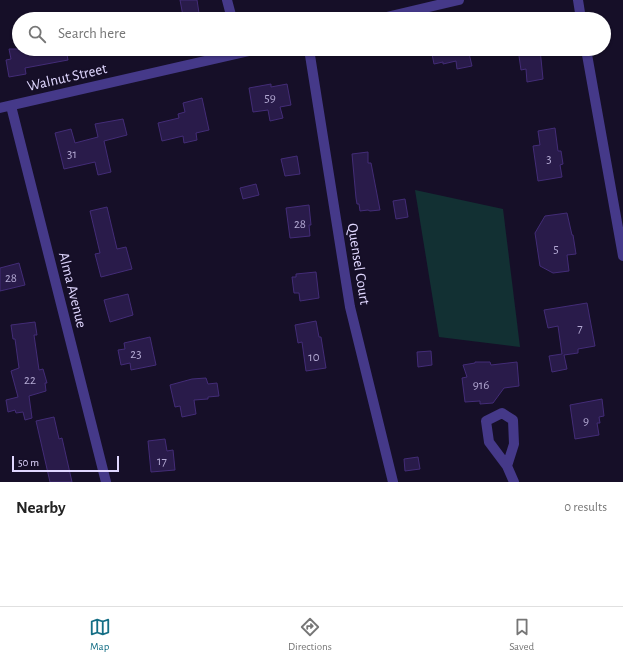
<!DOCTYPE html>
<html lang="en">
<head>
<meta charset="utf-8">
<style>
	:root { --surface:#fff; --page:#f2f2f2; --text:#222; --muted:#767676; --line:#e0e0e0; --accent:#146e85 }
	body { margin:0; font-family:"Alegreya Sans",sans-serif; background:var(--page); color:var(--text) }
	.scale { position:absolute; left:12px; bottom:10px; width:107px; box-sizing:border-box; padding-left:4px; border:2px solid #e0d7ff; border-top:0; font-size:11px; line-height:14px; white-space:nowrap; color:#e0d7ff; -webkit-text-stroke:3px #160f28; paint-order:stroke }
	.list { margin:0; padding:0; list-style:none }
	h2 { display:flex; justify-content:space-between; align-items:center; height:52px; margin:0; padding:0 16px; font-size:17px }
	h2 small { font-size:13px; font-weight:400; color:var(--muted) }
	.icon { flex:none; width:22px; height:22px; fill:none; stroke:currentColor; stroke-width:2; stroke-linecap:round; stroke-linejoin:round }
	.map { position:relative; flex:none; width:623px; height:482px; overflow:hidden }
	.search { position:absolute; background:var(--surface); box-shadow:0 1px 3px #0004; left:12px; right:12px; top:12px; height:44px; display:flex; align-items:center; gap:10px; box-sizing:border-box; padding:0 14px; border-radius:22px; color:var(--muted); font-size:15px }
	.sheet { height:124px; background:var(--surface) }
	nav { display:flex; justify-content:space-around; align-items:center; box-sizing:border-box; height:56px; border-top:1px solid var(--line); background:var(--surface); font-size:11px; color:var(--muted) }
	nav a { display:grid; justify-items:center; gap:2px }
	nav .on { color:var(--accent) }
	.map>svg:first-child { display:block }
	.green { fill:#123033 }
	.building { fill:#291b4a; stroke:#432c77 }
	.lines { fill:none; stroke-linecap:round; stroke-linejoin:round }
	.minor { stroke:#453989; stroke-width:10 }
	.labels { text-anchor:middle; stroke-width:3; stroke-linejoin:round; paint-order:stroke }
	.number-label { font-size:13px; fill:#b2a8d2 }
	.street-label { font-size:15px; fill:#e0d7ff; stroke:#160f28 }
</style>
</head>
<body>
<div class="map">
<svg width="623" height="482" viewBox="0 0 623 482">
	<rect width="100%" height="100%" fill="#160f28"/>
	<path class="green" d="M 415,190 L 503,209 L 520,347 L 439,337 Z"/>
	<path class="building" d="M 180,0 L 197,0 L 199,13 L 183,16 Z
		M 9,49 L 66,49 L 68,60 L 25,68 L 26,74 L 9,77 L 6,60 L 11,59 Z
		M 431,49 L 468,49 L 472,66 L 457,69 L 456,61 L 443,64 L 443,62 L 434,64 Z
		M 518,49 L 540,49 L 543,79 L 527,82 L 526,69 L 521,70 Z
		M 271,84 L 271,87 L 287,84 L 291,105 L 280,107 L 283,118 L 270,121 L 268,110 L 253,112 L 249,88 Z
		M 202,98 L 209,130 L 196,133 L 197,140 L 184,143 L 183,136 L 162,141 L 158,123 L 179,118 L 178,114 L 185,112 L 183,103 Z
		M 123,119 L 127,135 L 104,141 L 111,172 L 98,175 L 95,162 L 64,169 L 55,133 L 71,129 L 75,143 L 98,137 L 95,124 Z
		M 555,128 L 558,151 L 561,151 L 563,164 L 560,165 L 562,177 L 538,181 L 533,146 L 540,145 L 538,131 Z
		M 368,152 L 368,163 L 371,163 L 380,210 L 370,211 L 368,210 L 360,211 L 359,204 L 357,204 L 356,198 L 352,154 Z
		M 297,156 L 300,174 L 285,176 L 281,159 Z
		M 256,184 L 259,195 L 243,199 L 240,188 Z
		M 405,199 L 408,217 L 396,219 L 393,201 Z
		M 309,205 L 311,225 L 309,225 L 310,236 L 290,238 L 286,208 Z
		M 107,207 L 117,249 L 126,247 L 132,269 L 101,277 L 95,254 L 100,253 L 90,211 Z
		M 567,213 L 572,235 L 573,235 L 576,254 L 567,255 L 569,271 L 553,273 L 540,266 L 535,233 L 545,216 Z
		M 19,263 L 25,285 L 0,291 L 0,268 Z
		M 316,272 L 319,298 L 300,301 L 299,293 L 294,293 L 292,277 L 296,277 L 296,274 Z
		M 128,294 L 133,315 L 110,322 L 104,300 Z
		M 587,303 L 595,346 L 578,349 L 578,353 L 564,355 L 567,369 L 552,372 L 549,356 L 562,354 L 558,326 L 548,328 L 544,310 Z
		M 316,321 L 319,337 L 321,337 L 326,368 L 306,371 L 302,342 L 298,343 L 295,325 Z
		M 35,322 L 37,335 L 34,335 L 39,370 L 43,369 L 47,383 L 45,383 L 46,391 L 29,396 L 32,418 L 25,420 L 23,412 L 16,413 L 15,410 L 8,412 L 6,400 L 18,397 L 11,371 L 19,368 L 15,339 L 13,339 L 11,325 Z
		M 150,337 L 156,365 L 131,370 L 130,363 L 121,365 L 118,350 L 125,349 L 124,343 Z
		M 431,351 L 432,365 L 418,367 L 417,352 Z
		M 475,362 L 490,362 L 491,365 L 517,362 L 519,386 L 504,388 L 493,403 L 480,404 L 480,401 L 465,402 L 462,378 L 467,377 L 463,365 L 475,363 Z
		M 206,378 L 208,384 L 217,383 L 219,396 L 208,397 L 208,399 L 194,400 L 196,414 L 182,417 L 180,406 L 175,407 L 170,385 L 192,379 Z
		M 602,399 L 604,416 L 599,417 L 600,423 L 597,423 L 599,435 L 575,439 L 570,405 Z
		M 54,417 L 59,439 L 62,438 L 72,482 L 50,482 L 36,421 Z
		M 165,439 L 167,451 L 173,450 L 175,470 L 151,472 L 148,441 Z
		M 418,457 L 420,469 L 405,471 L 404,459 Z"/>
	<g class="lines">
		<path class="minor" d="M 227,0 L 232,19
			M 578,0 L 581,19
			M 378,19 L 459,0
			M 309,49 L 350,307 L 393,482
			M 586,49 L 623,256
			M 11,106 L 106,482
			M 0,108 L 258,49
			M 507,466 L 514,444 L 513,420 L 502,413 L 486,421 L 489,442 L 507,466 L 514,482"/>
	</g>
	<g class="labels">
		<g class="number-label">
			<text x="270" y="102">59</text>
			<text x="72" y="158">31</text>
			<text x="549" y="163">3</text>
			<text x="300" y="228">28</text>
			<text x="556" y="253">5</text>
			<text x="11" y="282">28</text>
			<text x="580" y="332">7</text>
			<text x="136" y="358">23</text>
			<text x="314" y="361">10</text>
			<text x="30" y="384">22</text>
			<text x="481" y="389">916</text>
			<text x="586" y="425">9</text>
			<text x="162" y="465">17</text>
		</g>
		<g class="street-label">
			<text transform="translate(67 77) rotate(-13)" y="5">Walnut Street</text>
			<text transform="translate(359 264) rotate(81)" y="5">Quensel Court</text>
			<text transform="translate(73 290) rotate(76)" y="5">Alma Avenue</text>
		</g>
	</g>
</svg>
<div class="scale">50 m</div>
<div class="search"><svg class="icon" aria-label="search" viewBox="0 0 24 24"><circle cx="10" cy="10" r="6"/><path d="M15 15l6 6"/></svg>Search here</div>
</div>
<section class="sheet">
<h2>Nearby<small>0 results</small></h2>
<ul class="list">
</ul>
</section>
<nav>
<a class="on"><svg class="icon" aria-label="map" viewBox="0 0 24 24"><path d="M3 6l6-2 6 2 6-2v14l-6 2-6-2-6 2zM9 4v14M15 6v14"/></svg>Map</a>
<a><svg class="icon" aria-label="directions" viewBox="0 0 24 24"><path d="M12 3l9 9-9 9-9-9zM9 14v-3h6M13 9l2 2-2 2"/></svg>Directions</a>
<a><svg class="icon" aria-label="saved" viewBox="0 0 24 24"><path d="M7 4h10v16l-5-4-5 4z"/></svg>Saved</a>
</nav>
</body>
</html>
